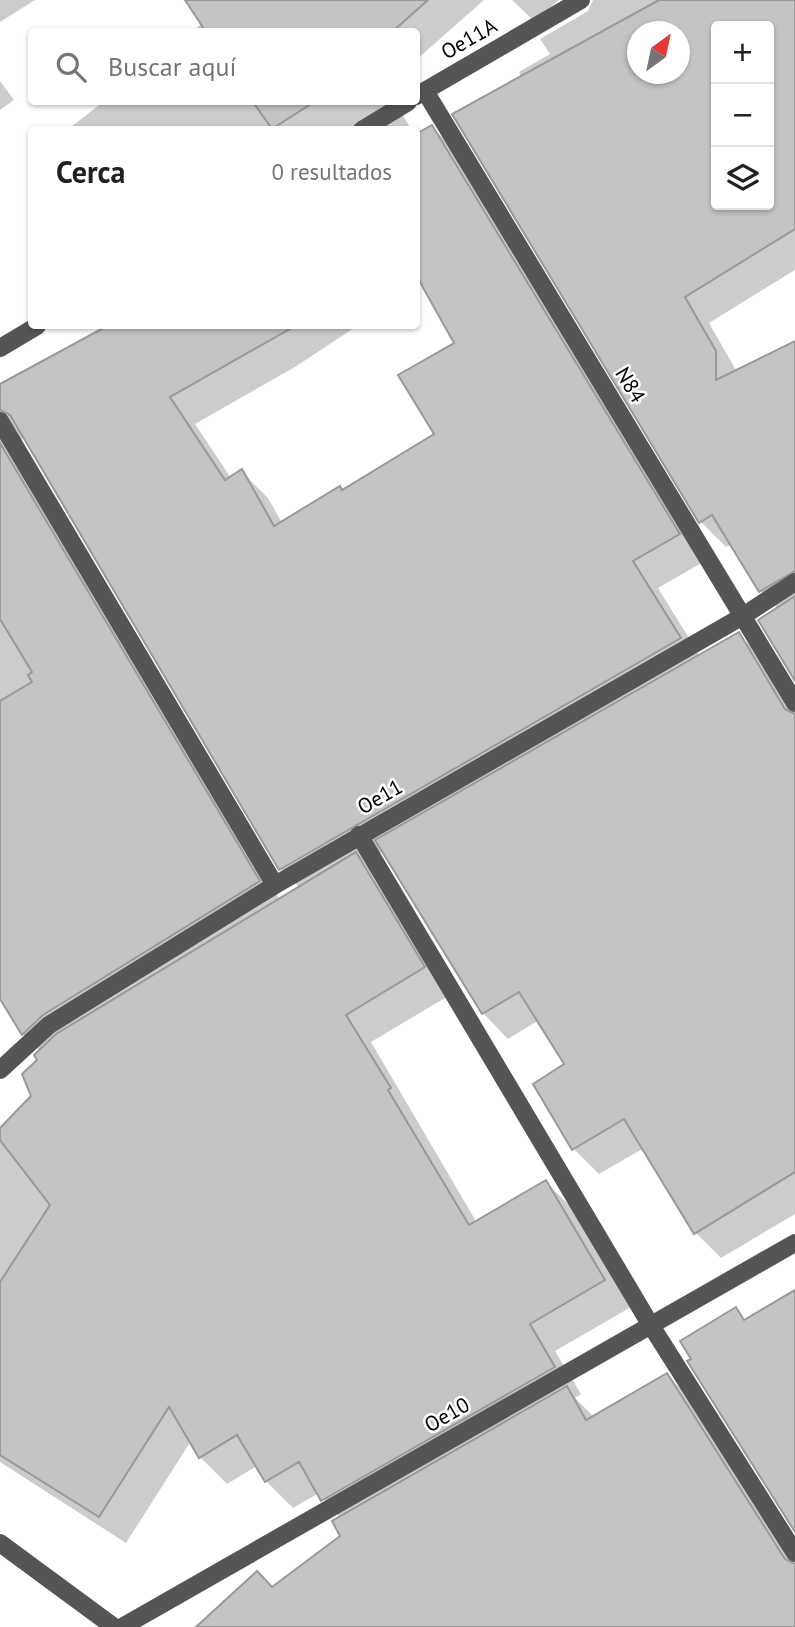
<!DOCTYPE html>
<html lang="es">
<head>
<meta charset="utf-8">
<style>
	:root { --surface:#fff; --page:#f6f6f6; --text:#202124; --muted:#757577; --line:#e0e0e0 }
	body { margin:0; font-family:"PT Sans",sans-serif; background:var(--page); color:var(--text) }
	.controls { position:absolute; right:21px; top:21px; display:grid; overflow:hidden; border-radius:7px; box-shadow:0 2px 5px #0004 }
	.controls button { width:63px; height:63px; display:grid; place-items:center; padding:0; border:0; border-bottom:2px solid var(--line); background:var(--surface); color:var(--text); font:35px sans-serif }
	.compass { position:absolute; left:627px; top:21px; width:63px; height:63px; border-radius:50%; background:var(--surface); box-shadow:0 2px 5px #0004; rotate:33deg }
	.list { margin:0; padding:0; list-style:none }
	h2 { display:flex; justify-content:space-between; align-items:center; height:91px; margin:0; padding:0 28px; font-size:30px }
	h2 small { font-size:23px; font-weight:400; color:var(--muted) }
	.icon { flex:none; width:38px; height:38px; fill:none; stroke:currentColor; stroke-width:2; stroke-linecap:round; stroke-linejoin:round }
	.map { position:relative; flex:none; width:795px; height:1627px; overflow:hidden }
	.search { position:absolute; background:var(--surface); box-shadow:0 2px 5px #0004; left:28px; top:28px; width:392px; height:77px; display:flex; align-items:center; gap:18px; box-sizing:border-box; padding:0 24px; border-radius:7px; color:var(--muted); font-size:26px }
	.panel { position:absolute; background:var(--surface); box-shadow:0 2px 5px #0004; left:28px; top:126px; width:392px; height:203px; border-radius:7px }
	.map>svg:first-child { display:block }
	.shadow { fill:#0003; fill-rule:evenodd }
	.building { fill:#c4c4c4; stroke:#999; stroke-width:2; fill-rule:evenodd }
	.lines { fill:none; stroke-linecap:round; stroke-linejoin:round }
	.minor { stroke:#555; stroke-width:18 }
	.labels { text-anchor:middle; stroke-width:5; stroke-linejoin:round; paint-order:stroke }
	.street-label { font-size:21px; fill:#000; stroke:#fff }
</style>
</head>
<body>
<div class="map">
<svg width="795" height="1627" viewBox="0 0 795 1627">
	<rect width="100%" height="100%" fill="#fff"/>
	<path class="shadow" d="M 0,0 L 35,0 L 0,22 Z
		M 187,0 L 484,0 L 416,60 L 416,32 L 191,32 L 203,23 Z
		M 512,0 L 559,0 L 534,21 Z
		M 593,0 L 795,0 L 795,270 L 709,323 L 737,372 L 795,343 L 795,680 L 778,609 L 761,591 L 732,544 L 726,547 L 701,522 L 519,72 L 550,54 L 540,39 L 588,11 ZM 716,26 L 769,26 L 769,205 L 716,205 ZM 638,32 L 680,32 L 680,74 L 638,74 Z
		M 0,81 L 14,100 L 0,110 Z
		M 103,102 L 395,102 L 411,129 L 67,130 Z
		M 432,127 L 459,154 L 705,561 L 658,588 L 700,656 L 738,634 L 764,659 L 795,711 L 795,1214 L 721,1258 L 696,1233 L 644,1148 L 599,1174 L 574,1149 L 567,1065 L 539,1020 L 508,1039 L 483,1013 L 384,851 L 364,862 L 382,881 L 450,995 L 371,1042 L 477,1223 L 546,1182 L 573,1209 L 631,1307 L 555,1351 L 581,1394 L 575,1398 L 594,1417 L 667,1375 L 693,1401 L 795,1562 L 795,1627 L 199,1627 L 272,1589 L 342,1537 L 340,1518 L 319,1493 L 293,1508 L 266,1481 L 257,1466 L 227,1484 L 200,1457 L 191,1441 L 126,1543 L 0,1462 L 0,1130 L 33,1096 L 40,1051 L 23,1034 L 0,995 L 0,406 L 6,382 L 110,326 L 357,326 L 295,367 L 195,424 L 231,478 L 241,471 L 268,498 L 282,523 L 343,492 L 437,434 L 456,344 L 422,282 L 416,286 L 416,136 ZM 24,437 L 280,868 L 300,888 L 280,900 L 16,455 L 15,448 Z"/>
	<path class="building" d="M 185,0 L 428,0 L 392,32 L 206,32 Z
		M 659,0 L 795,0 L 795,229 L 685,297 L 716,351 L 716,380 L 795,341 L 795,571 L 759,592 L 712,515 L 699,523 L 452,114 ZM 716,26 L 769,26 L 769,205 L 716,205 ZM 638,32 L 680,32 L 680,74 L 638,74 Z
		M 253,102 L 314,102 L 272,129 Z
		M 432,125 L 680,534 L 633,561 L 681,638 L 279,870 L 10,415 L 0,410 L 0,384 L 107,326 L 295,326 L 170,397 L 225,480 L 242,469 L 274,526 L 340,486 L 342,490 L 434,434 L 398,375 L 454,343 L 416,275 L 416,134 Z
		M 0,443 L 260,881 L 43,1015 L 22,1035 L 0,999 L 0,701 L 32,682 L 28,675 L 32,672 L 0,619 Z
		M 795,596 L 795,681 L 758,620 Z
		M 739,632 L 785,709 L 795,714 L 795,1172 L 694,1234 L 624,1119 L 572,1150 L 533,1084 L 564,1064 L 519,992 L 482,1014 L 375,840 Z
		M 356,852 L 425,967 L 346,1015 L 391,1088 L 388,1090 L 469,1225 L 546,1180 L 605,1280 L 530,1324 L 555,1367 L 321,1501 L 299,1462 L 265,1482 L 237,1435 L 199,1458 L 169,1407 L 99,1517 L 0,1455 L 0,1282 L 50,1205 L 0,1140 L 0,1128 L 31,1096 L 22,1074 L 37,1060 L 34,1055 L 56,1034 Z
		M 795,1290 L 795,1532 L 687,1361 L 691,1359 L 680,1341 L 736,1307 L 744,1320 Z
		M 667,1373 L 785,1559 L 795,1564 L 795,1627 L 196,1627 L 257,1571 L 272,1587 L 340,1536 L 332,1521 L 567,1386 L 586,1420 Z"/>
	<g class="lines">
		<path class="minor" d="M 425,91 L 795,703
			M 416,96 L 581,0
			M 362,130 L 408,102
			M 0,348 L 37,326
			M 0,421 L 275,885
			M 359,835 L 650,1324 L 795,1553
			M 0,1070 L 49,1025 L 275,885 L 743,616 L 795,582
			M 0,1543 L 114,1627
			M 122,1627 L 795,1243"/>
	</g>
	<g class="labels">
		<g class="street-label">
			<text transform="translate(469 39) rotate(-30)" y="7">Oe11A</text>
			<text transform="translate(630 385) rotate(59)" y="7">N84</text>
			<text transform="translate(380 797) rotate(-30)" y="7">Oe11</text>
			<text transform="translate(447 1415) rotate(-30)" y="7">Oe10</text>
		</g>
	</g>
</svg>
<div class="controls">
<button>+</button>
<button>−</button>
<button><svg class="icon" aria-label="layers" viewBox="0 0 24 24"><path d="M12 4l9 5-9 5-9-5zM3 14l9 5 9-5"/></svg></button>
</div>
<svg class="compass" viewBox="-18 -18 36 36"><path d="M0-13l5 13h-10z" fill="#e53935"/><path d="M0 13l5-13h-10z" fill="#757577"/></svg>
<div class="search"><svg class="icon" aria-label="search" viewBox="0 0 24 24"><circle cx="10" cy="10" r="6"/><path d="M15 15l6 6"/></svg>Buscar aquí</div>
<section class="panel">
<h2>Cerca<small>0 resultados</small></h2>
<ul class="list">
</ul>
</section>
</div>
</body>
</html>
